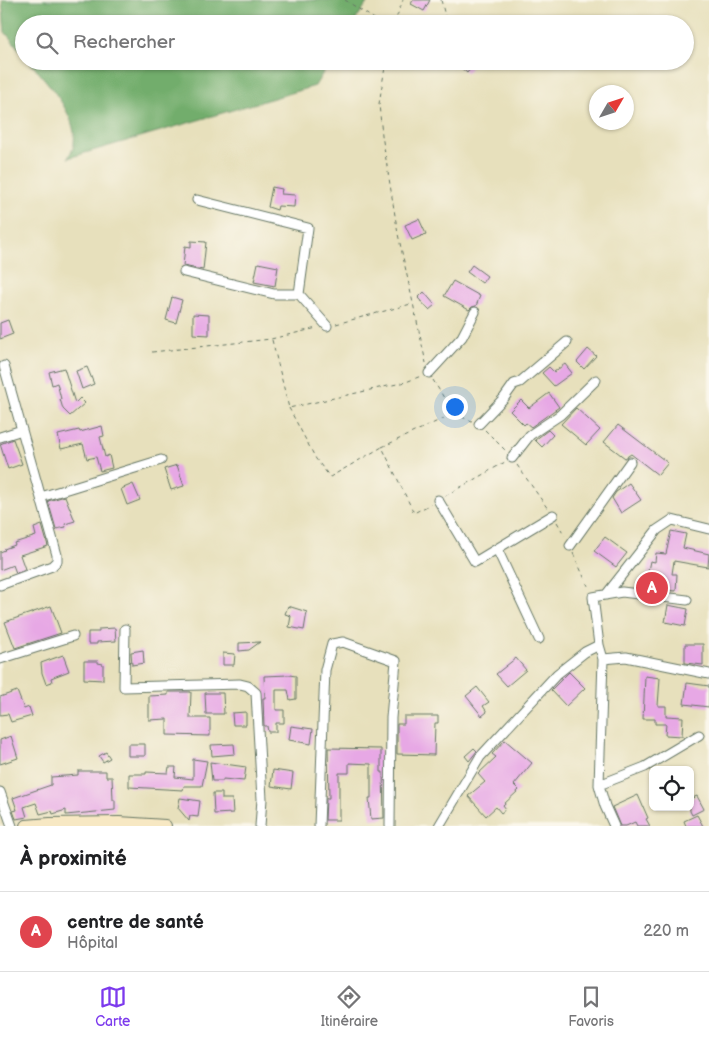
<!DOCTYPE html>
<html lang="fr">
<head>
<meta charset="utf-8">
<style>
	:root { --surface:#fff; --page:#f6f6f6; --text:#202124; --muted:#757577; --line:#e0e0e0; --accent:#7c3aed }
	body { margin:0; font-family:"Balsamiq Sans",sans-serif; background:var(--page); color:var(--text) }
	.controls { position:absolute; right:15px; bottom:15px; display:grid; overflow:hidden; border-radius:8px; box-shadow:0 1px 4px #0004 }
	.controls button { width:45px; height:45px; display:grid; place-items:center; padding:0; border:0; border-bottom:1px solid var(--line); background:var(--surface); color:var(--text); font:25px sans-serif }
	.compass { position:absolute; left:589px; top:85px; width:45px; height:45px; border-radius:50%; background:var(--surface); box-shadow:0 1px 4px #0004; rotate:51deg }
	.you { position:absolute; left:454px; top:406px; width:18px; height:18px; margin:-12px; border:4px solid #fff; border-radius:50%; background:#1a73e8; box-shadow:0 0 0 8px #1a73e833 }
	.badge { display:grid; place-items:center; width:32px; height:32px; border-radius:50%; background:var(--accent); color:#fff; font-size:16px; font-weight:700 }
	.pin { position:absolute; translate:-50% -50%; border:2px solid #fff; box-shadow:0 1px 5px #0006 }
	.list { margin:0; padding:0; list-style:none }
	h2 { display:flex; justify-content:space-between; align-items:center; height:65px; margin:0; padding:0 20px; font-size:21px }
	h2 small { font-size:16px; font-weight:400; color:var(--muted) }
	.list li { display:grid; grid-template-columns:32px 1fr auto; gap:15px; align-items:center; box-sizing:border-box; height:80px; padding:0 20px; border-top:1px solid var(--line) }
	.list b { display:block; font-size:19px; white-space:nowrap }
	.list p { margin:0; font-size:16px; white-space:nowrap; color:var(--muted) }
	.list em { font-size:16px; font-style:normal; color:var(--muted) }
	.icon { flex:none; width:28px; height:28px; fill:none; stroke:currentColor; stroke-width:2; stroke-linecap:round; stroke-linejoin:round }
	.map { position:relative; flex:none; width:709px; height:826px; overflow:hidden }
	.search { position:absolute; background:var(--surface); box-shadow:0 1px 4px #0004; left:15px; right:15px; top:15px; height:55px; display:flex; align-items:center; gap:12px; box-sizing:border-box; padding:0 18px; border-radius:28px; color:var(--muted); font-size:19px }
	.sheet { height:145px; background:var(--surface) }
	nav { display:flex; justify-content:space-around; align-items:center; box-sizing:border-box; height:70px; border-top:1px solid var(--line); background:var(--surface); font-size:14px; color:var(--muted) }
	nav a { display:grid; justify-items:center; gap:2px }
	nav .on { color:var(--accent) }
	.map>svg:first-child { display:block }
	.forest { fill:#72ad6c; stroke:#487550 }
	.building { fill:#e7a8e5 }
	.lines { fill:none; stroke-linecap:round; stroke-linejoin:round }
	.street-casing { stroke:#657664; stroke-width:11 }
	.secondary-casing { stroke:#657664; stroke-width:14 }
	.path { stroke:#657664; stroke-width:1; stroke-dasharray:4 4; stroke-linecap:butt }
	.street { stroke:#fff; stroke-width:9 }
	.secondary { stroke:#f7e8c3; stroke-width:12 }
</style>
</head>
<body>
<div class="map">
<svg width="709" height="826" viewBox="0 0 709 826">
	<rect width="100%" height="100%" fill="#fbf7ec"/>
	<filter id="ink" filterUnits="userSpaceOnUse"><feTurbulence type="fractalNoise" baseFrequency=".02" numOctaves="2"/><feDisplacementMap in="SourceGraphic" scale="10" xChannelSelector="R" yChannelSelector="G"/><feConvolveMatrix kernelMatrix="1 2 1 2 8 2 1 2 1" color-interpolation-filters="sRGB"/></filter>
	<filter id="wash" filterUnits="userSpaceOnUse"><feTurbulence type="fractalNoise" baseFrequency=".0096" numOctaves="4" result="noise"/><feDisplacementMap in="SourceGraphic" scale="20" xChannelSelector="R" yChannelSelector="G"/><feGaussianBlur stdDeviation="1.12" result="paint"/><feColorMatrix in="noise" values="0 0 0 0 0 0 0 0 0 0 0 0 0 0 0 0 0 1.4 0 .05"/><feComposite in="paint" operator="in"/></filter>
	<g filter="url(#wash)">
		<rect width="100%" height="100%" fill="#e7e0bc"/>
		<path class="forest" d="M 2,0 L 369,0 L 353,24 L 24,24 L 24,55 L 5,32 Z
			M 29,61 L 330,61 L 315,86 L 68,158 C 70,153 74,148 74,143 C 78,115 46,81 29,61 Z"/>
		<g id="blocks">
			<path class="building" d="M 413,0 L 430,0 L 424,11 L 411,4 Z
				M 464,61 L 471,68 L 467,73 L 459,66 Z
				M 272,187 L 282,189 L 281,194 L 295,195 L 294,207 L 278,206 L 277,210 L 268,207 Z
				M 419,219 L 426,234 L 412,240 L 405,225 Z
				M 191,241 L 206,242 L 203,270 L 183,266 L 185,246 L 191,247 Z
				M 258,263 L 278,267 L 275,286 L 254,282 Z
				M 472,265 L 487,276 L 482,283 L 467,272 Z
				M 453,281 L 480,296 L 476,306 L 472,307 L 469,310 L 444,296 Z
				M 424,292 L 435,305 L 429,310 L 418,298 Z
				M 172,297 L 182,300 L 176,323 L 166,320 Z
				M 193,314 L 209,315 L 209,335 L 193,334 Z
				M 8,320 L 13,334 L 0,339 L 0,323 Z
				M 588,349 L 596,356 L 584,369 L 577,362 Z
				M 565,364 L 572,373 L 554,386 L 542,373 L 549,367 L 554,372 Z
				M 87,367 L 94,384 L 82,389 L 76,371 Z
				M 64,368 L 75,403 L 80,398 L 85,403 L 70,416 L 63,409 L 60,399 L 61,399 L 57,383 L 52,385 L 49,372 Z
				M 549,393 L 559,407 L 531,427 L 526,423 L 524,425 L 510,411 L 521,400 L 529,408 Z
				M 576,408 L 600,430 L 586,445 L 561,424 Z
				M 618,425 L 668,463 L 658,475 L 631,454 L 625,458 L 604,442 Z
				M 102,426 L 104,436 L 100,437 L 105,457 L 109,455 L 112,468 L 100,471 L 96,457 L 87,459 L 83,444 L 61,449 L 58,435 L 79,430 L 80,432 Z
				M 548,430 L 553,435 L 542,447 L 535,440 Z
				M 13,439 L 22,464 L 8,469 L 0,444 Z
				M 177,465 L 184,486 L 171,490 L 164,469 Z
				M 629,483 L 641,500 L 621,513 L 612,498 L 616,492 Z
				M 133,484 L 140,500 L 127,505 L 121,489 Z
				M 65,496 L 75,521 L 65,524 L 66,527 L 56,529 L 48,501 Z
				M 42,525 L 48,546 L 20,555 L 25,569 L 16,573 L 13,565 L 0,570 L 0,552 L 5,550 L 4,549 L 15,545 L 14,543 L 36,536 L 34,528 Z
				M 671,531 L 686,534 L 683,548 L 709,554 L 708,567 L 674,561 L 672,574 L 677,574 L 676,591 L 647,589 L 648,585 L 645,585 L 650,561 L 655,562 L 656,553 L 666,554 Z
				M 605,537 L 627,553 L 616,567 L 594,551 Z
				M 668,605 L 688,609 L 685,626 L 665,622 Z
				M 51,606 L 61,633 L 15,648 L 5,622 Z
				M 288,606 L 307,612 L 304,630 L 289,627 L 291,616 L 285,614 Z
				M 115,628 L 116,641 L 97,642 L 97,644 L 88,644 L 88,632 L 99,632 L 99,629 Z
				M 260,642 L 249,650 L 239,651 L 239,643 Z
				M 685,644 L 703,644 L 703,665 L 685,663 Z
				M 143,650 L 144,663 L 132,665 L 131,652 Z
				M 223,653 L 235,654 L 234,665 L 223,665 Z
				M 63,655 L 69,671 L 51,678 L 52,682 L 46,684 L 42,673 L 41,663 Z
				M 516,658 L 526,670 L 507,686 L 496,674 Z
				M 84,661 L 98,661 L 98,663 L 103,664 L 103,680 L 84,679 Z
				M 569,672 L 585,688 L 566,706 L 551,690 Z
				M 289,675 L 296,676 L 296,699 L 290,700 L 288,690 L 276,690 L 276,710 L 284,710 L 284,723 L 276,723 L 276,732 L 268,732 L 267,726 L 264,726 L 263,698 L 265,698 L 264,676 Z
				M 645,676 L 660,678 L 658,706 L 666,706 L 666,716 L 683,717 L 682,736 L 665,735 L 666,724 L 655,724 L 655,719 L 643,719 Z
				M 687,683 L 709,686 L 709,707 L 684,704 Z
				M 477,687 L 489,702 L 483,706 L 487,712 L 482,716 L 466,696 Z
				M 17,691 L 24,709 L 29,707 L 32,716 L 11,722 L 8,714 L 0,715 L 0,697 Z
				M 168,692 L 191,692 L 190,718 L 210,718 L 210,736 L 167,735 L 167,719 L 149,720 L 149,696 L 168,695 Z
				M 205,693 L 223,693 L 224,714 L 206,714 Z
				M 246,712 L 246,725 L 233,725 L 232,713 Z
				M 404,716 L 438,716 L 438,723 L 435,723 L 434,755 L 397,754 L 397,724 L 404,724 Z
				M 291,726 L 313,729 L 311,744 L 289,740 Z
				M 11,736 L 18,758 L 0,764 L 0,740 Z
				M 505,740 L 532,763 L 514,785 L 519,790 L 503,805 L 506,809 L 501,813 L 496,807 L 486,816 L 468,796 L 485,782 L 478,774 L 496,757 L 492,754 Z
				M 128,744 L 145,744 L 145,756 L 128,756 Z
				M 234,744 L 235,754 L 212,756 L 211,745 Z
				M 328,748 L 381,749 L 381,772 L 383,772 L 384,818 L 371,819 L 369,798 L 371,798 L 371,764 L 349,763 L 349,773 L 339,773 L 339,820 L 325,820 L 326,798 L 329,798 Z
				M 474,748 L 477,751 L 469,761 L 465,756 Z
				M 106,752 L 110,758 L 103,762 L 99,756 Z
				M 193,759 L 207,761 L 202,786 L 184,786 L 183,790 L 129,787 L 129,774 L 146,774 L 146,772 L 168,773 L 169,767 L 176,767 L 175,777 L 193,779 Z
				M 210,762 L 246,767 L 244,781 L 223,779 L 223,781 L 212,781 Z
				M 273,770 L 293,773 L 291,789 L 271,786 Z
				M 78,771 L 106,771 L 106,777 L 112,777 L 113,800 L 115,800 L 115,810 L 66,815 L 66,810 L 53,814 L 52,811 L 40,814 L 36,803 L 24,807 L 27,817 L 16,819 L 13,811 L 17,810 L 13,798 L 51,785 L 51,777 L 78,775 Z
				M 213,793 L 222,793 L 222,799 L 232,799 L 233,813 L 214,814 Z
				M 638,795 L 648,818 L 646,819 L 650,826 L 637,826 L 635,822 L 626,826 L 620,826 L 612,807 Z
				M 697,796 L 704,809 L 692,815 L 690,811 L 690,799 Z
				M 180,798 L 200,801 L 198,817 L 190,816 L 189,821 L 178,808 Z
				M 697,815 L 703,826 L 686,826 L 684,821 Z"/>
		</g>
	</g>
	<g filter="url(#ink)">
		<use href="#blocks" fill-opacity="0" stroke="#657664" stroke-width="1"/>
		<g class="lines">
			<defs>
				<path id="street" d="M 197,200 L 308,228 L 299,294 L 327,326
					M 184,272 L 274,294 L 299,294
					M 429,373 L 462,337 L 475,312
					M 479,424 L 504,398 L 514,384 L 520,382 L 567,342
					M 0,437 L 22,430
					M 512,458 L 530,435 L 560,415 L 596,380
					M 41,497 L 161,460
					M 438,500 L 475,562 L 553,515
					M 570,546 L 630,462
					M 497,549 L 539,639
					M 0,585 L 52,566 L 57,561 L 57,555 L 4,366
					M 606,595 L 657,530 L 672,520 L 709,529
					M 125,629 L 124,687 L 240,684 L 248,686 L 256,693 L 262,799 L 260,826
					M 0,659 L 73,636
					M 603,659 L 599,645 L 593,597 L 622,592 L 687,600
					M 599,785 L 645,767 L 699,735
					M 0,792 L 12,826
					M 319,826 L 325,670 L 332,644 L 343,642 L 396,661 L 391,718 L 390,826
					M 439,826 L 480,757 L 557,674 L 585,652 L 599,645
					M 614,826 L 605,806 L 599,785 L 603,659 L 626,657 L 709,674"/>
				<path id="secondary" d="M 26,826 L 50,824 L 119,823 L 165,826"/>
			</defs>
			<use href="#street" class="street-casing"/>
			<use href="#secondary" class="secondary-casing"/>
			<path class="path" d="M 345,0 L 382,24
				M 441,0 L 447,24
				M 394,24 L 403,0
				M 386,61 L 379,104 L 382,135 L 398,234 L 426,363
				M 444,61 L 447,63 L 448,61
				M 336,324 L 411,304
				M 272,340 L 289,408 L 406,382 L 421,376
				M 152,352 L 271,339 L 317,328
				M 433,380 L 454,414 L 472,421
				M 289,408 L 316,459 L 330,477 L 382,447 L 414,513 L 431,504
				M 485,430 L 507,452
				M 382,447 L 453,414
				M 517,465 L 548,509
				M 445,496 L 505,462
				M 557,522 L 565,536
				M 573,553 L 589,588"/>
			<use href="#street" class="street"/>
			<use href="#secondary" class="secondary"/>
		</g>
	</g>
</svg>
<div class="controls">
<button><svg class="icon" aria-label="locate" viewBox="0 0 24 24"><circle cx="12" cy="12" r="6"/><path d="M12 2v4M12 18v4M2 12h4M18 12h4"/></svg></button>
</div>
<svg class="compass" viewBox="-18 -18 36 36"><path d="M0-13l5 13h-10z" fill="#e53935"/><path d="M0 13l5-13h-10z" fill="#757577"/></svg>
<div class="you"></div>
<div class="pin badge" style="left:652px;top:588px;background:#e0444e">A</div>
<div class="search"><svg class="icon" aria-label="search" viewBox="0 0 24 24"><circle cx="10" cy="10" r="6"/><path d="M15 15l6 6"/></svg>Rechercher</div>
</div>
<section class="sheet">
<h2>À proximité<small></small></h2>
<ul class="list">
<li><span class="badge" style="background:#e0444e">A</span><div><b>centre de santé</b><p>Hôpital</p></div><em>220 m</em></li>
</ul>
</section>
<nav>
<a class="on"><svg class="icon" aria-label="map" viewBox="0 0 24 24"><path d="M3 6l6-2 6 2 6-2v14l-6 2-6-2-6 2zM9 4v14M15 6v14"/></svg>Carte</a>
<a><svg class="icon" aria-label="directions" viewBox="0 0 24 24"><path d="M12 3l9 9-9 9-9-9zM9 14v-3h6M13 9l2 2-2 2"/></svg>Itinéraire</a>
<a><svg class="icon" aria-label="saved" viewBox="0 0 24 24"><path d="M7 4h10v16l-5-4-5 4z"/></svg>Favoris</a>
</nav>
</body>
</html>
